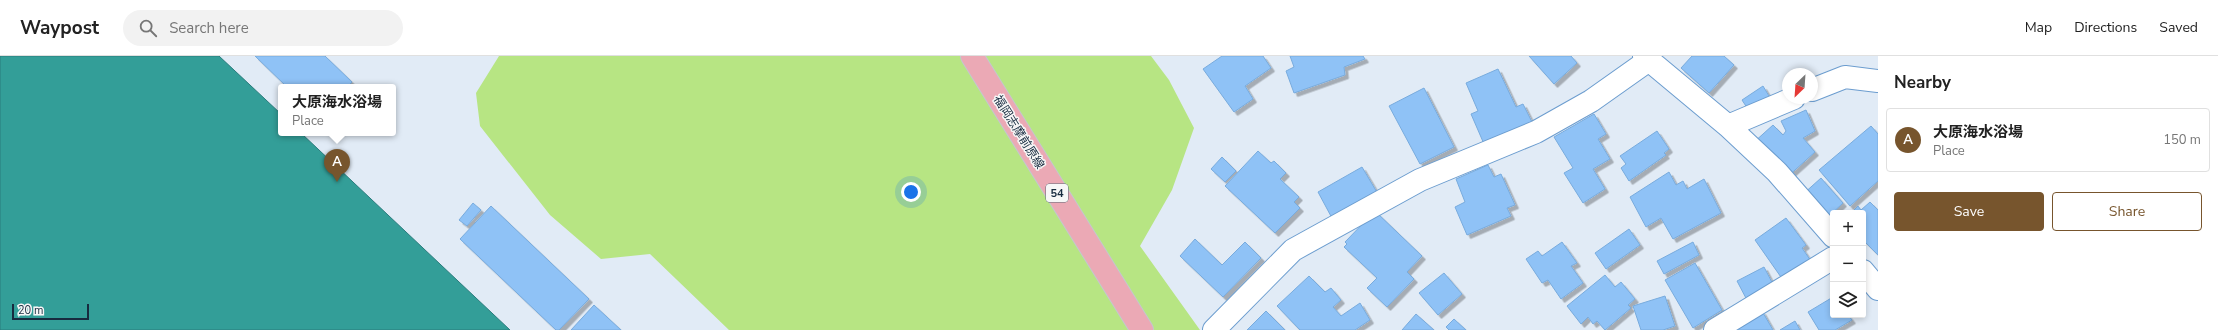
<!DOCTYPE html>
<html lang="en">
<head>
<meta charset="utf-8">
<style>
	:root { --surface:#fff; --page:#f2f2f2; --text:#222; --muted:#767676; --line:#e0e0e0; --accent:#77552d }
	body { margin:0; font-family:"Nunito Sans","Noto Sans JP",sans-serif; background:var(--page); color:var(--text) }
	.controls { position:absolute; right:12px; bottom:12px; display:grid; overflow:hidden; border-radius:4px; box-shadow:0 2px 6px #0003 }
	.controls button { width:36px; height:36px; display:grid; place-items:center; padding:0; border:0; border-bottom:1px solid var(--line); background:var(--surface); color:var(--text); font:20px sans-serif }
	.compass { position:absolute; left:1782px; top:12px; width:36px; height:36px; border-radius:50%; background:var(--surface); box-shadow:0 2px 6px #0003; rotate:205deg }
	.scale { position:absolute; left:12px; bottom:10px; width:77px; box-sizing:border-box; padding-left:4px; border:2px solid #172b3f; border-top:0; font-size:11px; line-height:14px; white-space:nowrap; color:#172b3f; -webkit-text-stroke:3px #f7f7f7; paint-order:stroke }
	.you { position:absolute; left:911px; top:136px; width:14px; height:14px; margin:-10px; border:3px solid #fff; border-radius:50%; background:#1a73e8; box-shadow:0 0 0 6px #1a73e833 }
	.badge { display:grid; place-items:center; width:26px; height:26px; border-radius:50%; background:var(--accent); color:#fff; font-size:13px; font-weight:700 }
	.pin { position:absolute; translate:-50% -33px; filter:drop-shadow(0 1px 2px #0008) }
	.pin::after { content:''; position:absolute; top:21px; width:14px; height:12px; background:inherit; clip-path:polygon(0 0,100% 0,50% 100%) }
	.popup { position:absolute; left:278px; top:28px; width:118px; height:52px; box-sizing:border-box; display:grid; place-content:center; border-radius:4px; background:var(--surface); filter:drop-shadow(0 1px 3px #0005); font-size:13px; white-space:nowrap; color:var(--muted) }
	.popup b { font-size:15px; color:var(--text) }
	.popup::after { content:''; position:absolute; left:50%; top:100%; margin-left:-8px; border:8px solid transparent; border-top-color:var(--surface) }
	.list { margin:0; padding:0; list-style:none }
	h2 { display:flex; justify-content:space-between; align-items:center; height:52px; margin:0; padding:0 16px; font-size:17px }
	h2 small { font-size:13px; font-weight:400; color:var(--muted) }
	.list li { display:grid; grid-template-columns:26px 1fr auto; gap:12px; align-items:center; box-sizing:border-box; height:64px; margin:0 8px 8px; padding:0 8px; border:1px solid var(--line); border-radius:4px }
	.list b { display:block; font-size:15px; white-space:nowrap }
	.list p { margin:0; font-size:13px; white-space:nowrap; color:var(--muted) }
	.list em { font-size:13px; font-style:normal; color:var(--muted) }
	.actions { display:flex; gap:8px; padding:12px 16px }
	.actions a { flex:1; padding:9px 0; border:1px solid var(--accent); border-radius:4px; text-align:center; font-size:14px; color:var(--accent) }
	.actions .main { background:var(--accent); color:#fff }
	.icon { flex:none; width:22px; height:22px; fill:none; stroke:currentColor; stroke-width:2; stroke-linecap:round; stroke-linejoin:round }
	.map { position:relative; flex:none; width:1878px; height:274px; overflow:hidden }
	header { display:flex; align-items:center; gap:24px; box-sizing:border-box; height:56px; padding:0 20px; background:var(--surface); border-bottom:1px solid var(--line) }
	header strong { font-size:19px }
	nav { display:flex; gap:22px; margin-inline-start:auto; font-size:14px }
	.search { width:280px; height:36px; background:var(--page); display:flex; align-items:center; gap:10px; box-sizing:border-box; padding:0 14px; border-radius:22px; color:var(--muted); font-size:15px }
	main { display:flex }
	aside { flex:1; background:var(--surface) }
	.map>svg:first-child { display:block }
	.green { fill:#b7e583 }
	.water { fill:#339e98; stroke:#2b7c7d }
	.building { fill:#8fc2f6; stroke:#78abdd; filter:url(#shadow) }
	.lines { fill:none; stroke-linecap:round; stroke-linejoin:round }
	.street-casing { stroke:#6c9dcf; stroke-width:24 }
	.primary-casing { stroke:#c3c8cd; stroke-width:24 }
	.street { stroke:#fff; stroke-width:22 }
	.primary { stroke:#eba9b5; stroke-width:22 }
	.labels { text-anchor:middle; stroke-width:3; stroke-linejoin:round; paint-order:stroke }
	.shield { fill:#f7f7f7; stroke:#5a6876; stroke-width:1 }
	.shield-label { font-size:11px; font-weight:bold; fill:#172b3f }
	.street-label { font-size:12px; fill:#172b3f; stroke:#f7f7f7 }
</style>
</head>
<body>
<header>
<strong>Waypost</strong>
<div class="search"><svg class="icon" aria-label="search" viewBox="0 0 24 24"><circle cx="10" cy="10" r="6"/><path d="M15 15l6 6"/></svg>Search here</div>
<nav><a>Map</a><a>Directions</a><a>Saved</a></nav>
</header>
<main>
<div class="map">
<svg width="1878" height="274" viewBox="0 0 1878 274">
	<defs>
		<filter id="shadow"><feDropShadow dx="3.5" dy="3.5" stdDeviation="0" flood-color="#0004"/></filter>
	</defs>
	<rect width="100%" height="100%" fill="#e1ebf6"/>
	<path class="green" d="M 499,0 L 1151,0 L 1169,24 L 1194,72 L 1172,134 L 1140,190 L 1200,274 L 729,274 L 650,198 L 601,203 L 550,159 L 480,70 L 476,37 Z"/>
	<path class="water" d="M 0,0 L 219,0 L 281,58 L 281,77 L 301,77 L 510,274 L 0,274 Z"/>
	<path class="building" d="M 255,0 L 325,0 L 352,26 L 347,31 L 287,31 Z
		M 1222,0 L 1263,0 L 1271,12 L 1245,30 L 1253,43 L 1234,56 L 1203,13 Z
		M 1290,0 L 1363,0 L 1365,3 L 1344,11 L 1345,19 L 1294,37 L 1286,15 L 1294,11 Z
		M 1529,0 L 1571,0 L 1577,7 L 1554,28 Z
		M 1692,0 L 1724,0 L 1734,9 L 1709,37 L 1681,12 Z
		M 1498,13 L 1516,51 L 1523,48 L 1532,66 L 1484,88 L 1471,58 L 1478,55 L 1466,27 Z
		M 1763,30 L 1772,45 L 1751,58 L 1742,44 Z
		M 1424,32 L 1454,91 L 1420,108 L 1389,50 Z
		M 1806,54 L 1815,75 L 1803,82 L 1815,96 L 1785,123 L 1753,87 L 1773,69 L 1783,79 L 1786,75 L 1781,65 Z
		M 1594,58 L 1606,78 L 1598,83 L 1610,103 L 1593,113 L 1605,133 L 1583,147 L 1564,117 L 1573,112 L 1554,81 Z
		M 1871,70 L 1878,78 L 1878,125 L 1850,150 L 1819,114 Z
		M 1657,75 L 1669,93 L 1664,97 L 1666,99 L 1629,125 L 1621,112 L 1626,108 L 1620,100 Z
		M 1258,95 L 1271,107 L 1274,105 L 1286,117 L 1280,123 L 1299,141 L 1294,146 L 1300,152 L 1275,177 L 1225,130 Z
		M 1222,101 L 1236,115 L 1225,126 L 1211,113 Z
		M 1488,109 L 1494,121 L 1501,118 L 1515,149 L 1507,152 L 1511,160 L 1467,179 L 1455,151 L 1465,146 L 1456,123 Z
		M 1362,111 L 1378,138 L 1333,164 L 1318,136 Z
		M 1669,116 L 1676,129 L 1683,125 L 1687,133 L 1704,123 L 1721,157 L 1673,183 L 1661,162 L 1646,171 L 1630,141 Z
		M 1821,122 L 1843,147 L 1824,165 L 1802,139 Z
		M 1870,146 L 1878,154 L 1878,199 L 1863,184 L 1863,157 L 1851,157 L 1858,150 L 1861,154 Z
		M 473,147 L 481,154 L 467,170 L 459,164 Z
		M 491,150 L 589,243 L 559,274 L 556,274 L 460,183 Z
		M 1375,155 L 1422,200 L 1407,216 L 1414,223 L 1387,251 L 1367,232 L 1377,222 L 1344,191 L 1347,188 L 1345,186 Z
		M 1786,162 L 1806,189 L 1802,192 L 1811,205 L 1783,224 L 1755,184 Z
		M 1629,173 L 1640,189 L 1606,213 L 1595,197 Z
		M 1195,183 L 1222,209 L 1245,186 L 1261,202 L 1223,241 L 1180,200 Z
		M 1562,186 L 1577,207 L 1571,210 L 1583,227 L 1561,243 L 1548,224 L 1542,227 L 1526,203 L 1538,195 L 1542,200 Z
		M 1693,186 L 1699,199 L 1664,218 L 1657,205 Z
		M 1695,207 L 1722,254 L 1693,272 L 1665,224 Z
		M 1764,211 L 1775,232 L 1748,246 L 1737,225 Z
		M 1444,217 L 1462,238 L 1438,259 L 1419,237 Z
		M 1605,219 L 1615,231 L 1621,226 L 1635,243 L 1628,249 L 1631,252 L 1605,274 L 1597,265 L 1593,268 L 1588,261 L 1581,268 L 1567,250 Z
		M 1309,220 L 1325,236 L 1331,232 L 1341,244 L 1333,251 L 1341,260 L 1360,247 L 1370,264 L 1355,274 L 1300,274 L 1277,250 Z
		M 1665,240 L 1675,270 L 1663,274 L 1641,274 L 1633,250 Z
		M 1833,241 L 1833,259 L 1848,259 L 1852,264 L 1835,274 L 1819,274 L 1808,256 Z
		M 594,249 L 621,274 L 571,274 Z
		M 1266,255 L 1285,274 L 1247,274 Z
		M 1762,255 L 1773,274 L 1730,274 Z
		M 1416,258 L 1434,274 L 1402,274 Z
		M 1454,263 L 1466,274 L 1449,274 L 1446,271 Z
		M 1795,265 L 1800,274 L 1780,274 Z"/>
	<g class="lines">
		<defs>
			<path id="street" d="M 1644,0 L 1728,70 L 1777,116 L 1833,180
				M 1812,34 L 1845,21 L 1878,25
				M 1728,70 L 1794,42
				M 1863,215 L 1878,233
				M 1214,274 L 1293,194 L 1420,124 L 1536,76 L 1591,45 L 1649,4
				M 1715,274 L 1833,202"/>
			<path id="primary" d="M 972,0 L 1142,274"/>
		</defs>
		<use href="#street" class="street-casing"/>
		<use href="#primary" class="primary-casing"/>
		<use href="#street" class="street"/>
		<use href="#primary" class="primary"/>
	</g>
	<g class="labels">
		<rect class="shield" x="1046" y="128" width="22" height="18" rx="3"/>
		<g class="shield-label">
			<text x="1057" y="141">54</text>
		</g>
		<g class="street-label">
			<text transform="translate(1019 76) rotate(58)" y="4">福岡志摩前原線</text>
		</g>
	</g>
</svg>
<div class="controls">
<button>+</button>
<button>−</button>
<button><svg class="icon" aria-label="layers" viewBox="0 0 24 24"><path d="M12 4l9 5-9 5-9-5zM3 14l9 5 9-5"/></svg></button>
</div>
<svg class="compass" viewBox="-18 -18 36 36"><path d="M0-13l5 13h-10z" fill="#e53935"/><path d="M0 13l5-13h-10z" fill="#767676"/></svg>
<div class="scale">20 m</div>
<div class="you"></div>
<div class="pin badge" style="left:337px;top:126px">A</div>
<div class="popup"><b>大原海水浴場</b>Place</div>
</div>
<aside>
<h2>Nearby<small></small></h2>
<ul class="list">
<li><span class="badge">A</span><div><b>大原海水浴場</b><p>Place</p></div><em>150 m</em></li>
</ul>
<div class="actions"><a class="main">Save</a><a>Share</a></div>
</aside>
</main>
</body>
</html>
